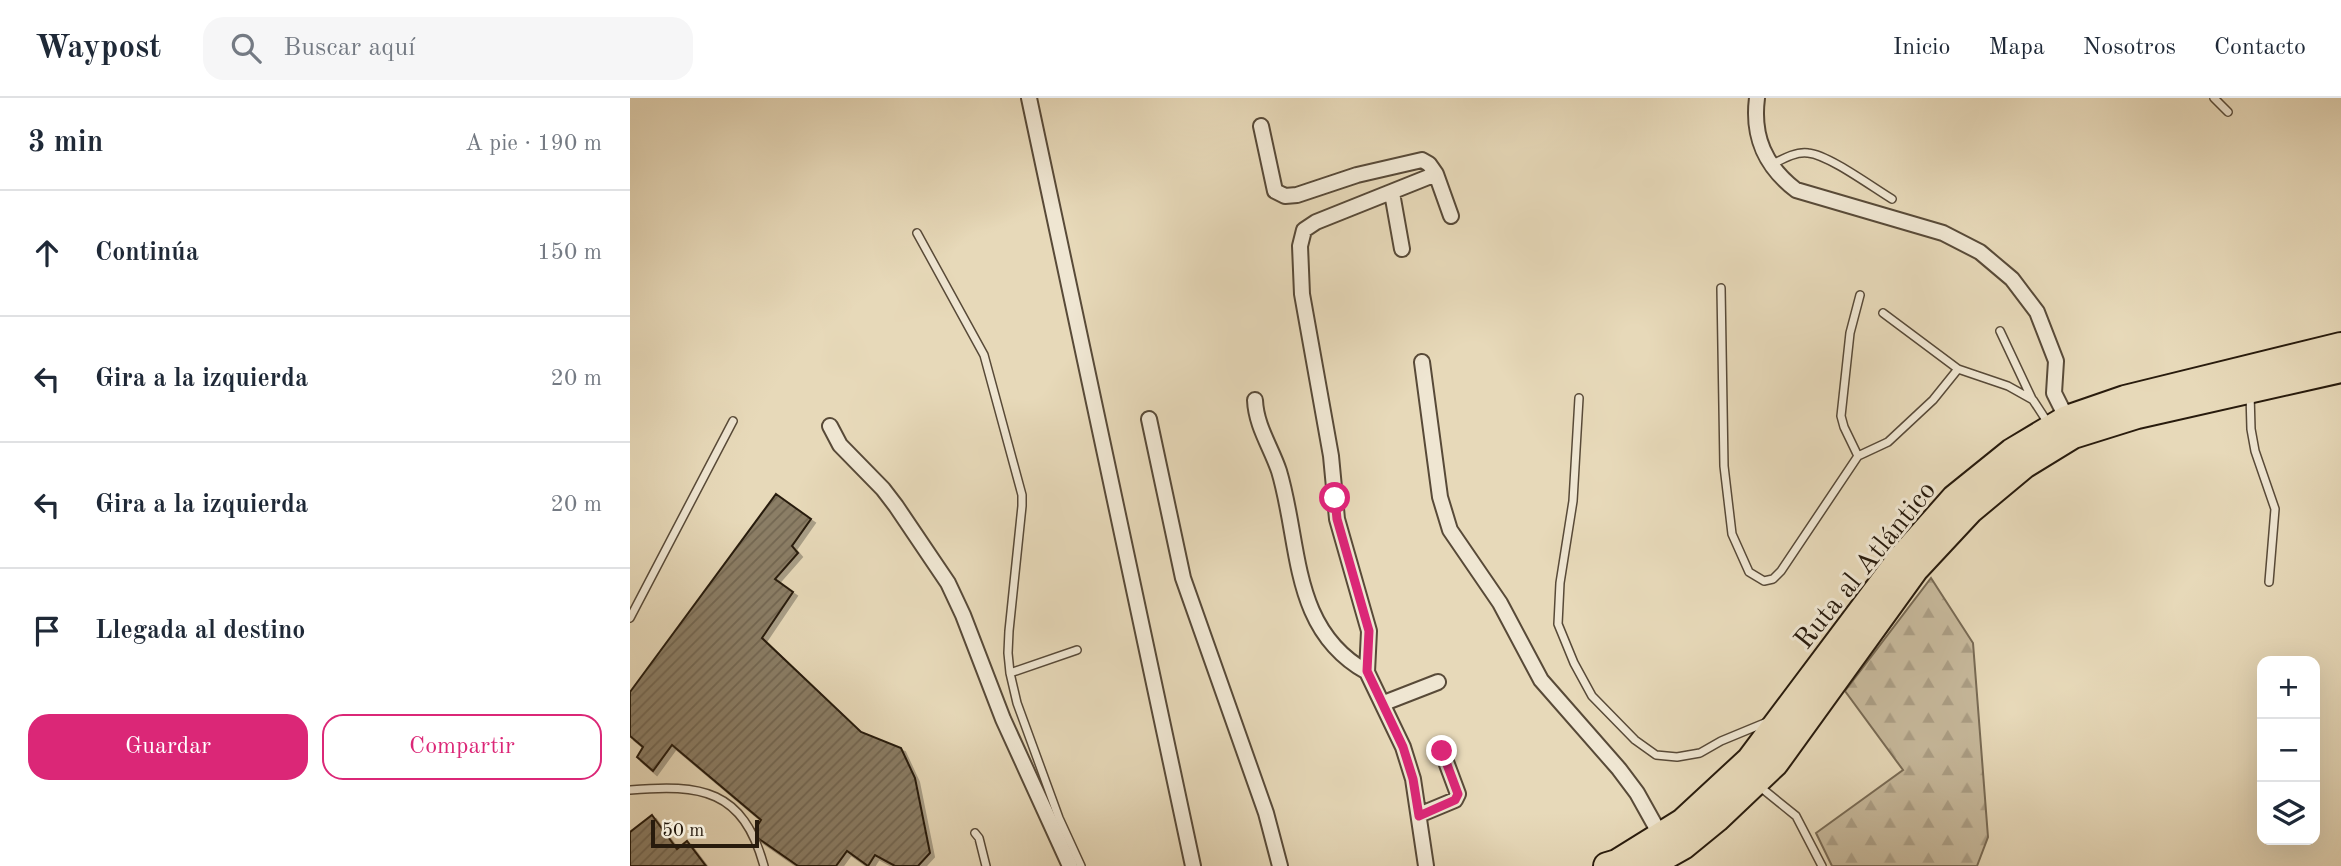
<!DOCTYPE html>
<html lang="es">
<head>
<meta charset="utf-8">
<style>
	:root { --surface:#fff; --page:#f6f6f7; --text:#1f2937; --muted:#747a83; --line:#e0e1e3; --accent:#db2777 }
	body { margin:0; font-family:"Old Standard TT",serif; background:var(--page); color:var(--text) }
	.controls { position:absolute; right:21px; bottom:21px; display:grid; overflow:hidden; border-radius:14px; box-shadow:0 7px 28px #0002 }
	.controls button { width:63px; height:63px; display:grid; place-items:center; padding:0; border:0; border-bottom:2px solid var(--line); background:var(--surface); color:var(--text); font:35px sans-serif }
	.scale { position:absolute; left:21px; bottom:18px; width:108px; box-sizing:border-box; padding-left:7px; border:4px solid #281b0d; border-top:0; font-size:19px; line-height:24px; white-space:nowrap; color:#281b0d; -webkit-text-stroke:5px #efe6d2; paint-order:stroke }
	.stop { position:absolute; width:21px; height:21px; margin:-16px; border:5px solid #db2777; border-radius:50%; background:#fff }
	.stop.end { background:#db2777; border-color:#fff; box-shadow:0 2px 7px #0008 }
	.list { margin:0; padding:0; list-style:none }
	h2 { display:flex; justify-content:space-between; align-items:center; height:91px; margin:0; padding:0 28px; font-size:30px }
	h2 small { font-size:23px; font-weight:400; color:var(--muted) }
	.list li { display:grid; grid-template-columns:46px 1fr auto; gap:21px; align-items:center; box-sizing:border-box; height:126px; padding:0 28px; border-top:2px solid var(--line) }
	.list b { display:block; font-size:26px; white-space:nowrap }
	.list em { font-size:23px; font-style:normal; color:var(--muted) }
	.actions { display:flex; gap:14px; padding:21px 28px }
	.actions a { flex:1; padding:16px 0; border:2px solid var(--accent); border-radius:21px; text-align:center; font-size:24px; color:var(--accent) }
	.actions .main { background:var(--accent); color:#fff }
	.icon { flex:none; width:38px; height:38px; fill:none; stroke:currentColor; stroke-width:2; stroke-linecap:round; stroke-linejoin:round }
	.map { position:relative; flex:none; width:1711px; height:768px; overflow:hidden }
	header { display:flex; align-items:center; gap:42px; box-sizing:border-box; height:98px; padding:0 35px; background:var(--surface); border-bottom:2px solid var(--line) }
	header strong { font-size:33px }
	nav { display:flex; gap:38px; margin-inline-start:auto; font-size:24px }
	.search { width:490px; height:63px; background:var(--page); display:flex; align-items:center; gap:18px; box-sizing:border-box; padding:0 24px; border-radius:21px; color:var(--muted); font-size:26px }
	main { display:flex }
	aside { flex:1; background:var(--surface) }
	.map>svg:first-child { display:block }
	.forest { fill:url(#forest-firs); stroke:#786a54; stroke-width:2 }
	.building { fill:url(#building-hatch); stroke:#281b0d; stroke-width:2; filter:url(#shadow) }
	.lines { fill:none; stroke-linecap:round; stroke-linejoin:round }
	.lane-casing { stroke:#584a38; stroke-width:10 }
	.street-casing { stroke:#584a38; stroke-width:18 }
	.highway-casing { stroke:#281b0d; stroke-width:30 }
	.lane { stroke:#efe6d2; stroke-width:7 }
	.street { stroke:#efe6d2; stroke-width:14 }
	.highway { stroke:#e7d9b9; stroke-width:26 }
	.route { stroke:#db2777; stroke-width:9 }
	.labels { text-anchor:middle; stroke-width:6; stroke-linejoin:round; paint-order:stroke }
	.street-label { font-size:28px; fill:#281b0d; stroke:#efe6d2 }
</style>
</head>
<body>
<header>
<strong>Waypost</strong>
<div class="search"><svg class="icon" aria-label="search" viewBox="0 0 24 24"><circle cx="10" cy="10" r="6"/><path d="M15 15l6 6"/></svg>Buscar aquí</div>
<nav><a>Inicio</a><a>Mapa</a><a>Nosotros</a><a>Contacto</a></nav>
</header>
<main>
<aside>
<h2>3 min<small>A pie · 190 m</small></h2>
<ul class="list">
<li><svg class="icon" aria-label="ahead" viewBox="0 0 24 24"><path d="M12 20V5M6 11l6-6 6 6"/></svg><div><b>Continúa</b></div><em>150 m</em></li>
<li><svg class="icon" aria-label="left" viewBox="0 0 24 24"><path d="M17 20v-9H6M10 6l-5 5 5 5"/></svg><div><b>Gira a la izquierda</b></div><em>20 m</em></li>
<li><svg class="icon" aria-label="left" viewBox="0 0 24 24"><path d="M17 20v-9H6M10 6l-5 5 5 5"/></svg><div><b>Gira a la izquierda</b></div><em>20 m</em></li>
<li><svg class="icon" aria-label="arrive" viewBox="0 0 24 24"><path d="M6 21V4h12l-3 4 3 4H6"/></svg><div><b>Llegada al destino</b></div></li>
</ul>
<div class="actions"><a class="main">Guardar</a><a>Compartir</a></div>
</aside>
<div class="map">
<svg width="1711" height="768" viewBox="0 0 1711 768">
	<defs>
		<pattern id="forest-firs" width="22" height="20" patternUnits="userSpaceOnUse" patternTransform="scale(1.75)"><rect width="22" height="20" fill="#c7b99c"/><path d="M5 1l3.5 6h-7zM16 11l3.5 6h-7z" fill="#ab9e85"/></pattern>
		<pattern id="building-hatch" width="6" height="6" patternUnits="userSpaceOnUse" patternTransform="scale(1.75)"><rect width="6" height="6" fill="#8b7e66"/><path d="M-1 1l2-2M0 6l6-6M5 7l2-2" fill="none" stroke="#726652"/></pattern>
		<filter id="shadow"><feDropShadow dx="4" dy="4" stdDeviation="0" flood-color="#0004"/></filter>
	</defs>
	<rect width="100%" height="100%" fill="#e7d9b9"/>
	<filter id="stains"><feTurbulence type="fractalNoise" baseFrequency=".00286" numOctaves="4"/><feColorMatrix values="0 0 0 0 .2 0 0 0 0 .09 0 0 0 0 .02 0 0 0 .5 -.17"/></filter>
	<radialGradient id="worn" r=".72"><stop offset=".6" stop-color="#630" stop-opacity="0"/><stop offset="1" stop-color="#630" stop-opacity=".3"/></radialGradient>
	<path class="forest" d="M 1301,480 L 1343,545 L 1358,739 L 1347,768 L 1202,768 L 1186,735 L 1273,672 L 1215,593 Z"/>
	<path class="building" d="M 146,396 L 181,421 L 162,448 L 168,455 L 145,481 L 163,494 L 132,540 L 231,634 L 271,650 L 285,680 L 300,755 L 288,768 L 265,768 L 245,757 L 238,768 L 217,753 L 206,768 L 168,768 L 122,736 L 131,722 L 42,647 L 23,673 L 7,659 L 13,649 L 0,638 L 0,594 Z
		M 22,717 L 47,751 L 57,743 L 76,768 L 0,768 L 0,734 Z"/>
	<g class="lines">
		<defs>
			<path id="lane" d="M 1584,0 L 1598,14
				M 1141,67 C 1151,62 1166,53 1178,55 C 1199,57 1242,89 1262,101
				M 287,135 L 354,257 L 392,397 L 392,408 L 379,533 L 378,555 L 380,575 L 387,605 L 429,720 L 451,768
				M 1091,190 L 1094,368 L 1102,436 L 1119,474 L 1134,483 L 1143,481 L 1151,473 L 1228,358 L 1258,344 L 1303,302 L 1328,271
				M 1253,215 L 1328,271 L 1378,288 L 1403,302 L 1418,325
				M 1370,233 L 1402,301
				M 1620,295 L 1621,331 L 1625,353 L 1645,411 L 1639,484
				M 949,300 L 943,403 L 930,485 L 928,526 L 944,565 L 962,598 L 1005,642 L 1026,657 L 1047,659 L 1070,655 L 1091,643 L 1137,624
				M 1228,358 L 1214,329 L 1211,318 L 1220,235 L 1230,197
				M 0,520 L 103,323
				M 380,575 L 447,552
				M 1129,688 L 1166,718 L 1192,768
				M 0,692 C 71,686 113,691 134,768
				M 345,735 L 349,740 L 356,768"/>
			<path id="street" d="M 399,0 L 563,768
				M 1127,0 C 1122,39 1135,68 1166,92 L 1313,135 L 1350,154 L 1382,181 L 1407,214 L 1426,263 L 1424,295 L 1437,321
				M 631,28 L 645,93 L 655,98 L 667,97 L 727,77 L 792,62 L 799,66 L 806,76 L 686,124 L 674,132 L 670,148 L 672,196 L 701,358 L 707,421 L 739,533 L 737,574 L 773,649 L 783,681 L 796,768
				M 806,76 L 821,118
				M 762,95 L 772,151
				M 792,264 L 810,399 L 820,432 L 870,505 L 911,582 L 989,671 L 1007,695 L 1031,738
				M 625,302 C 626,328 641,349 649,373 C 671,446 660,531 737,574
				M 519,321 L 553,480 L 636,715 L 650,768
				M 200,328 L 210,347 L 253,391 L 266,408 L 318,485 L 333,517 L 373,621 L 440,768
				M 754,605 L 808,584
				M 789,717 L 825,702 L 828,696 L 812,653"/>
			<path id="highway" d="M 977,768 L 987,765 L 1053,724 L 1120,662 L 1270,462 L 1325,400 L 1382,354 L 1437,321 L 1495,301 L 1711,248
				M 1017,768 L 1053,748 L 1086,721 L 1145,665 L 1285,471 L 1340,412 L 1394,367 L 1443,337 L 1507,317 L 1711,271"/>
		</defs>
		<use href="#lane" class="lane-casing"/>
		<use href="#street" class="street-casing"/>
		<use href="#highway" class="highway-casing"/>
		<use href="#lane" class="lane"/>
		<use href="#street" class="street"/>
		<use href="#highway" class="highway"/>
	</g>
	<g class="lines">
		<path class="route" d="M 705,400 L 707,421 L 739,533 L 737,573 L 773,649 L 783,681 L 789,718 L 825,702 L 828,696 L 812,653"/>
	</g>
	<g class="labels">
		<g class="street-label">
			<text transform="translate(1234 466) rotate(-51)" y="10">Ruta al Atlántico</text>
		</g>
	</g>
	<rect width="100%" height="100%" filter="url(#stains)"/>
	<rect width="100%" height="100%" fill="url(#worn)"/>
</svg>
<div class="controls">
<button>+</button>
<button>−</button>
<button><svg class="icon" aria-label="layers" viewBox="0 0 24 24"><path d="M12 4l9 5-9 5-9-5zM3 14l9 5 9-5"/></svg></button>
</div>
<div class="scale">50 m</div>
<div class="stop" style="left:705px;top:400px"></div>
<div class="stop end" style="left:812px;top:653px"></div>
</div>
</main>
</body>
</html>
